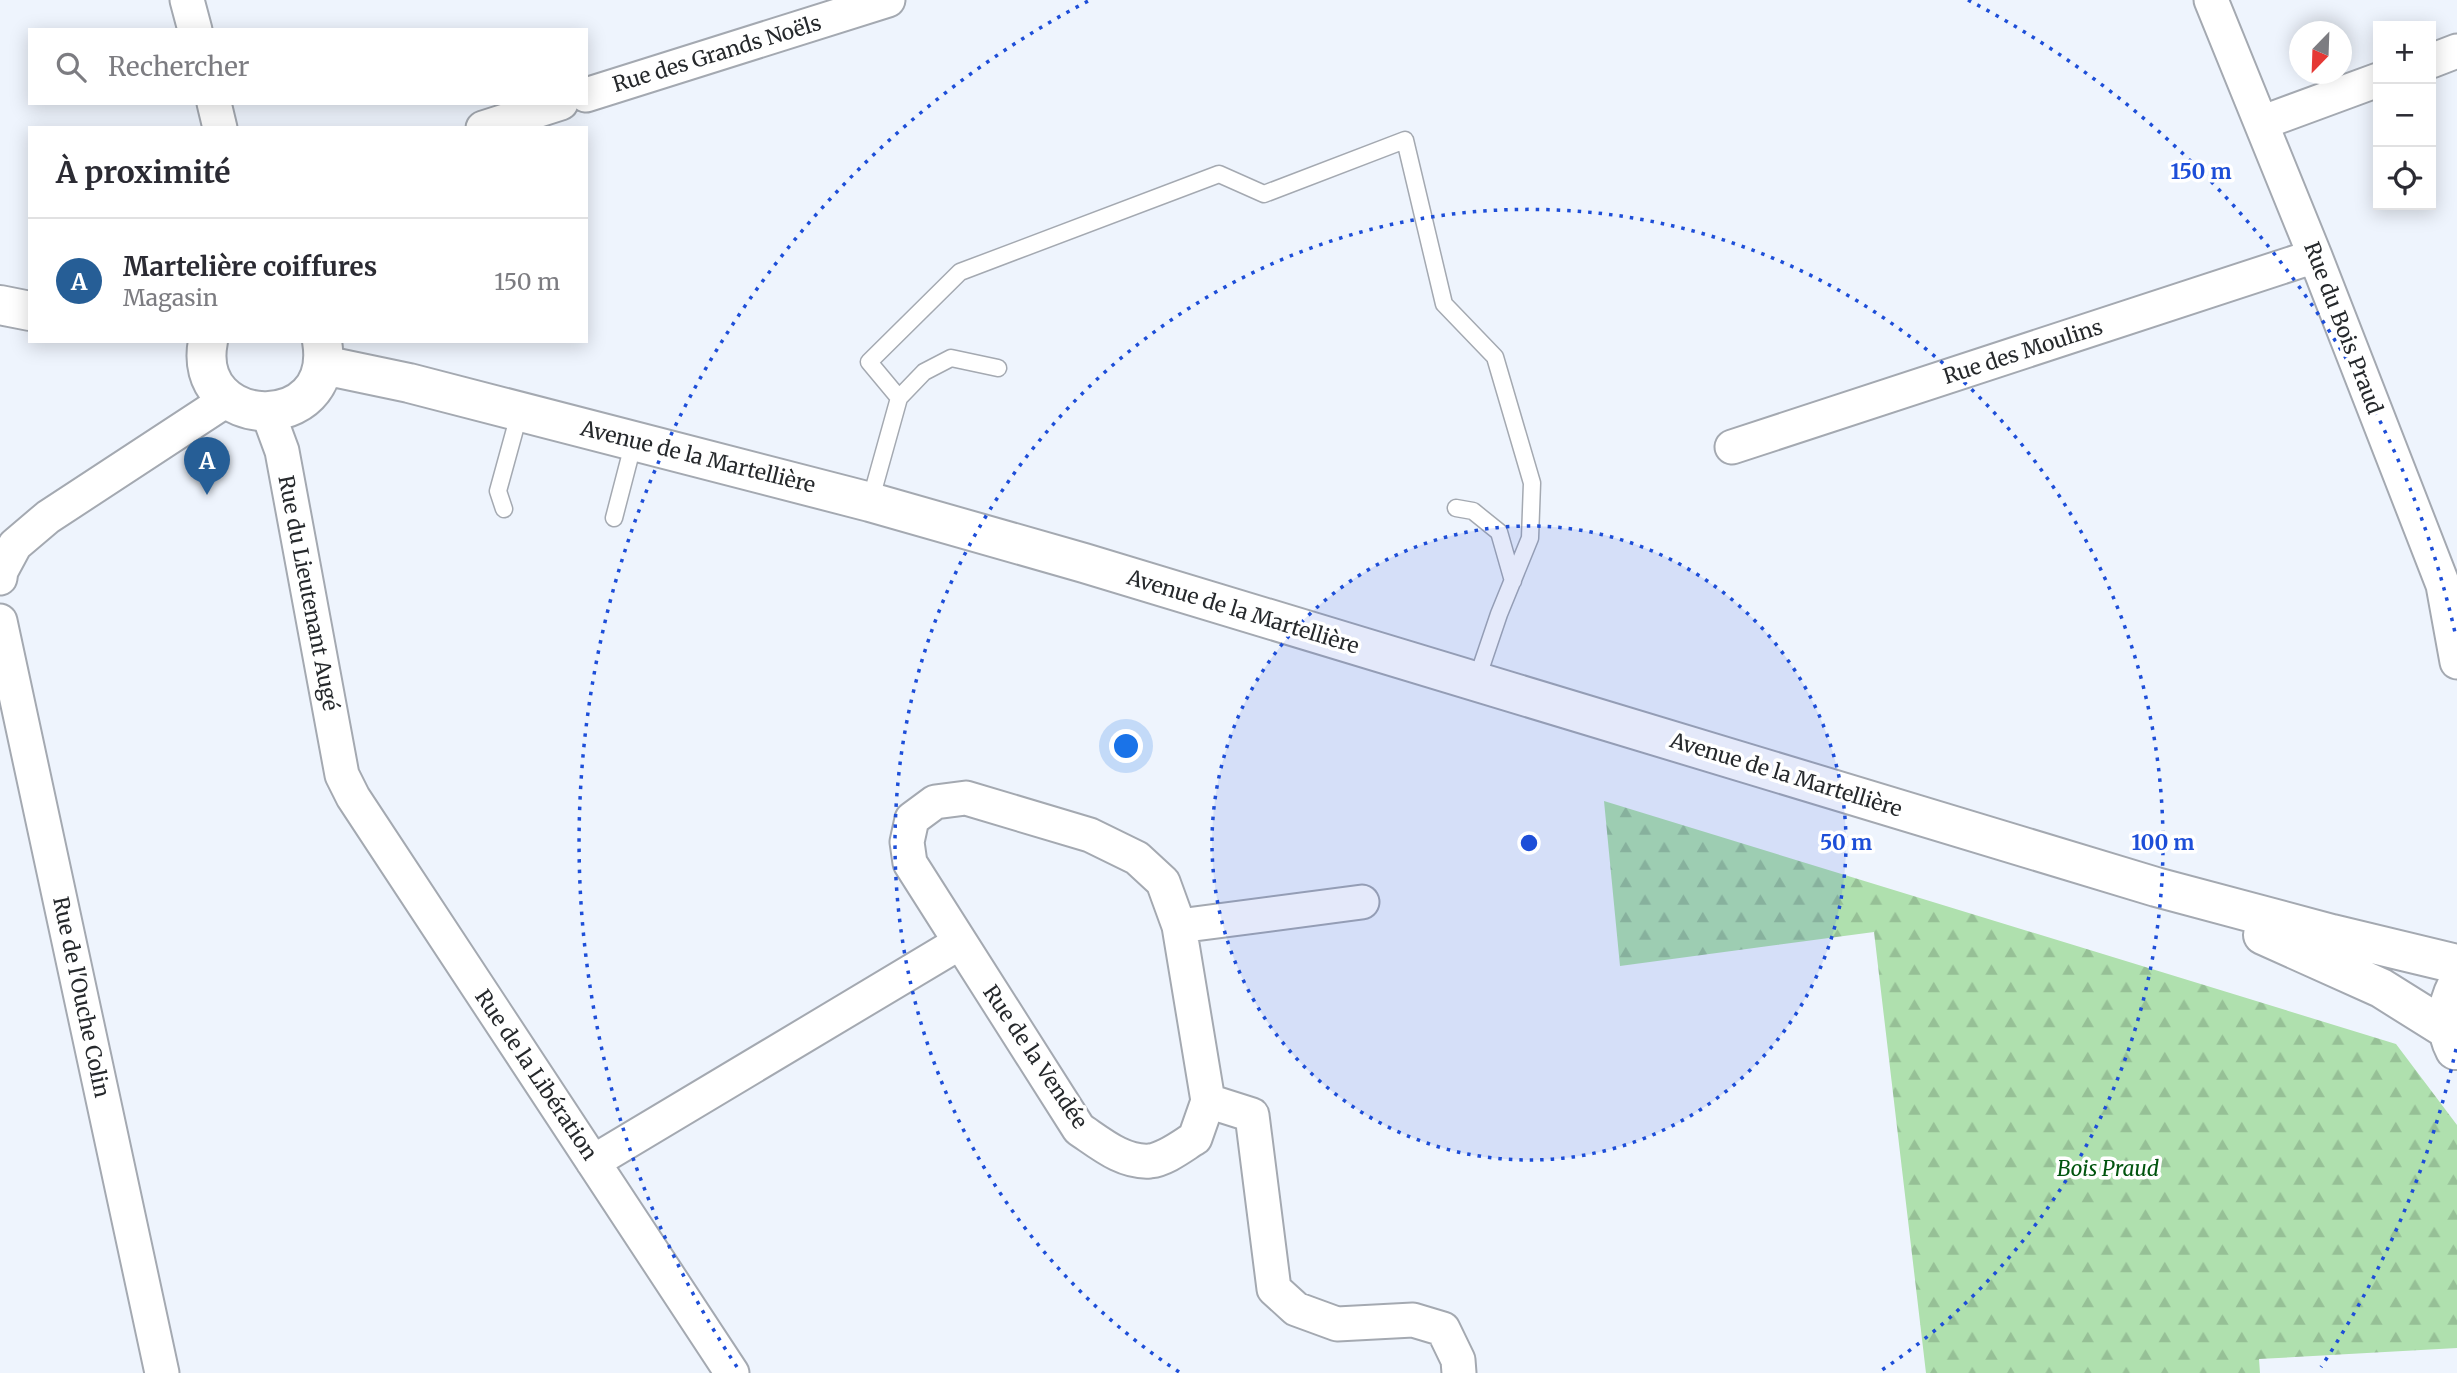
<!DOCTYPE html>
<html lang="fr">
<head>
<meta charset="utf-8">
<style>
	:root { --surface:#fff; --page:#f2f2f3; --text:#2b2b33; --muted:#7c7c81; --line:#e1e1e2; --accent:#265e96 }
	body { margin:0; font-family:Merriweather,serif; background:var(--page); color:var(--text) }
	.controls { position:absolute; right:21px; top:21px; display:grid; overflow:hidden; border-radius:0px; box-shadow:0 4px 18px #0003 }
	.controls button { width:63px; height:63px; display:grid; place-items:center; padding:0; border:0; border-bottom:2px solid var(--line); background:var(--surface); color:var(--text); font:35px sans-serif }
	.compass { position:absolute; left:2289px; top:21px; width:63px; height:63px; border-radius:50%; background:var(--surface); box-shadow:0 4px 18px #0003; rotate:203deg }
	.you { position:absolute; left:1127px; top:747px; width:24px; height:24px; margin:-18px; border:5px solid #fff; border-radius:50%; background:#1a73e8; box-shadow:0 0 0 10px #1a73e833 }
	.badge { display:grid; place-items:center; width:46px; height:46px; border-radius:50%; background:var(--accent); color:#fff; font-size:23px; font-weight:700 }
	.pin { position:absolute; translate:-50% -58px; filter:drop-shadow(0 2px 4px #0008) }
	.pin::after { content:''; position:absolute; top:37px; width:24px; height:21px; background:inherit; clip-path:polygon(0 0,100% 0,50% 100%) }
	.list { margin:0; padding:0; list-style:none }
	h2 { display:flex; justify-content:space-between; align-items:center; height:91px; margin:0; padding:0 28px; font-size:30px }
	h2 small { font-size:23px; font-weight:400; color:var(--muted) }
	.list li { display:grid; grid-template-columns:46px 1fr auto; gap:21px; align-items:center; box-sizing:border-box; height:126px; padding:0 28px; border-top:2px solid var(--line) }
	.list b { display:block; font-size:26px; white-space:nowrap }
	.list p { margin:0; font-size:23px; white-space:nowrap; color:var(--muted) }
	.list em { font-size:23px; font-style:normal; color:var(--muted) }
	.icon { flex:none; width:38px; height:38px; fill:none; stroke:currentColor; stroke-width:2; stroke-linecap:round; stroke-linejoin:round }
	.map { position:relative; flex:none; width:2457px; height:1373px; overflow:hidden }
	.search { position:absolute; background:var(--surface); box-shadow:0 4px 18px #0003; left:28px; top:28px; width:560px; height:77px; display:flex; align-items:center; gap:18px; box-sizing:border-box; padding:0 24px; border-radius:0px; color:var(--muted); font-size:26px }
	.panel { position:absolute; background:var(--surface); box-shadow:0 4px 18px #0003; left:28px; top:126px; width:560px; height:217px; border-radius:0px }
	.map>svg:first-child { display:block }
	.forest { fill:url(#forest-firs) }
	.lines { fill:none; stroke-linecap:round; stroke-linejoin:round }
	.service-casing { stroke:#a4a9b1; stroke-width:19 }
	.minor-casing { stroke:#a4a9b1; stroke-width:37 }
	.tertiary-casing { stroke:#a4a9b1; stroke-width:42 }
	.service { stroke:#fff; stroke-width:16 }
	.minor { stroke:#fff; stroke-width:33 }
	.tertiary { stroke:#fff; stroke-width:38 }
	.ring { fill:none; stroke:#1d4ed8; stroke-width:3.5; stroke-dasharray:3.5 7 }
	.labels { text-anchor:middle; stroke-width:7; stroke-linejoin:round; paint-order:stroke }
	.street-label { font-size:21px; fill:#26292c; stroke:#fff }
	.park-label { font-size:21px; font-style:italic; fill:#01540e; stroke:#fff }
	.centre { fill:#1d4ed8; stroke:#fff; stroke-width:3.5 }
	.ring-label { font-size:21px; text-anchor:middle; font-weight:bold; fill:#1d4ed8; stroke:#fff; stroke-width:7; stroke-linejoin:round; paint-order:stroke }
</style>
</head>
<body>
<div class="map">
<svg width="2457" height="1373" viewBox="0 0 2457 1373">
	<defs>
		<pattern id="forest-firs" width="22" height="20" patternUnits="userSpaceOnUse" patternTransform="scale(1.75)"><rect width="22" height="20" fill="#afe0ae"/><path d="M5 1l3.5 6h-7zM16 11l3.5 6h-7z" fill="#96c096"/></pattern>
	</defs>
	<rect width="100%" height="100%" fill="#eef4fd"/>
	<path class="forest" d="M 1604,801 L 2396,1044 L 2457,1125 L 2457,1348 L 2259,1359 L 2260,1373 L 1926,1373 L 1874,932 L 1620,966 Z"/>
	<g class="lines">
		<defs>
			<path id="service" d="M 899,398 L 924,372 L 951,358 L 998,368
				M 870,502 L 899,398 L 869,362 L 960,272 L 1219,174 L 1264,194 L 1405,140 L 1444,304 L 1495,357 L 1532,483 L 1530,538 L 1499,614 L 1476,682
				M 1456,508 L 1473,511 L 1499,532 L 1513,581
				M 504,509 L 498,491 L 520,411
				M 614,518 L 634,441"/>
			<path id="minor" d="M 187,0 L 195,30
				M 2211,0 L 2315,256 L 2443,585 L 2457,662
				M 2431,61 L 2457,51
				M 586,95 L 888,0
				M 214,103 L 220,128
				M 2261,123 L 2378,80
				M 483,128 L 561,103
				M 268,413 L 282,451 L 342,775 L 353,797 L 732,1373
				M 1732,447 L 2315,256
				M 0,578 L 1,571 L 15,545 L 48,517 L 228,399
				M 0,621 L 162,1373
				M 966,798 L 1090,835 L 1137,858 L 1163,882 L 1179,926 L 1208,1101 L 1195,1138 C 1182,1146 1166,1159 1150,1161 C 1123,1163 1100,1143 1079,1129 L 910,863 L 907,842 L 912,819 L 935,802 Z
				M 1179,926 L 1362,902
				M 1208,1101 L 1252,1115 L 1274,1289 L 1296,1309 L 1337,1324 L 1413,1320 L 1443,1329 L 1458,1360 L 1459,1373
				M 593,1162 L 959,943"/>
			<path id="tertiary" d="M 0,305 L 30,311
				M 208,341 C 190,432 338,437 322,341
				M 323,365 L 409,383 L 870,502 L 1084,563 L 2156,887 L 2332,934 L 2457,964
				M 2263,935 L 2381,988 L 2448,1030
				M 2455,1050 C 2444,1029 2446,1006 2457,985"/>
		</defs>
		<use href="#service" class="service-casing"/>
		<use href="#minor" class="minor-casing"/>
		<use href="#tertiary" class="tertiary-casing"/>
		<use href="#service" class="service"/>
		<use href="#minor" class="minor"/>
		<use href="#tertiary" class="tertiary"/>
	</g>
	<circle cx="1529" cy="843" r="317" fill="#1d4ed8" fill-opacity=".12"/>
	<g class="ring">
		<circle cx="1529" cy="843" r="317"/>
		<path d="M1179 1372A634 634 0 1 1 1879 1372"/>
		<path d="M2456 1049A950 950 0 0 1 2321 1367M737 1367A950 950 0 0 1 1090 0M1968 0A950 950 0 0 1 2456 637"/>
	</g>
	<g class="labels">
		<g class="street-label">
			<text transform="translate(717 54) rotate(-17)" y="7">Rue des Grands Noëls</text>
			<text transform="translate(2343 328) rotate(69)" y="7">Rue du Bois Praud</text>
			<text transform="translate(2023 352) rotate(-18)" y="7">Rue des Moulins</text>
			<text transform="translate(698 457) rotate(14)" y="7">Avenue de la Martellière</text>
			<text transform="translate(308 593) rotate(79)" y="7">Rue du Lieutenant Augé</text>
			<text transform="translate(1243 612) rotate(17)" y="7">Avenue de la Martellière</text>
			<text transform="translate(1786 775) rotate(17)" y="7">Avenue de la Martellière</text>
			<text transform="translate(81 997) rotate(78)" y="7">Rue de l'Ouche Colin</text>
			<text transform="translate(1035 1057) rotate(56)" y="7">Rue de la Vendée</text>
			<text transform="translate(536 1075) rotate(56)" y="7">Rue de la Libération</text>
		</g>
		<g class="park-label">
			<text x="2108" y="1176">Bois Praud</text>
		</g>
	</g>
	<circle cx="1529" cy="843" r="10" class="centre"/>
	<g class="ring-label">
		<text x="2201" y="179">150 m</text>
		<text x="1846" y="850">50 m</text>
		<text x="2163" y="850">100 m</text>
	</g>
</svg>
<div class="controls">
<button>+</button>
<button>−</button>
<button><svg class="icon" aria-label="locate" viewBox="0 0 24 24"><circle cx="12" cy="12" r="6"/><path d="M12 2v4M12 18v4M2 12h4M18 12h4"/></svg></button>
</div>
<svg class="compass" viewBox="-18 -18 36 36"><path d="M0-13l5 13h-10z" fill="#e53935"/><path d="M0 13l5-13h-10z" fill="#7c7c81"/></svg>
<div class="you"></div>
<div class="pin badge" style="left:207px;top:495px">A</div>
<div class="search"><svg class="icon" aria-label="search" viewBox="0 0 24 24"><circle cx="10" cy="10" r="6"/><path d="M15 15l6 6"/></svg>Rechercher</div>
<section class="panel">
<h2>À proximité<small></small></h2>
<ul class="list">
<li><span class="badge">A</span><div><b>Martelière coiffures</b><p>Magasin</p></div><em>150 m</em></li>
</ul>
</section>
</div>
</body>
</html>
